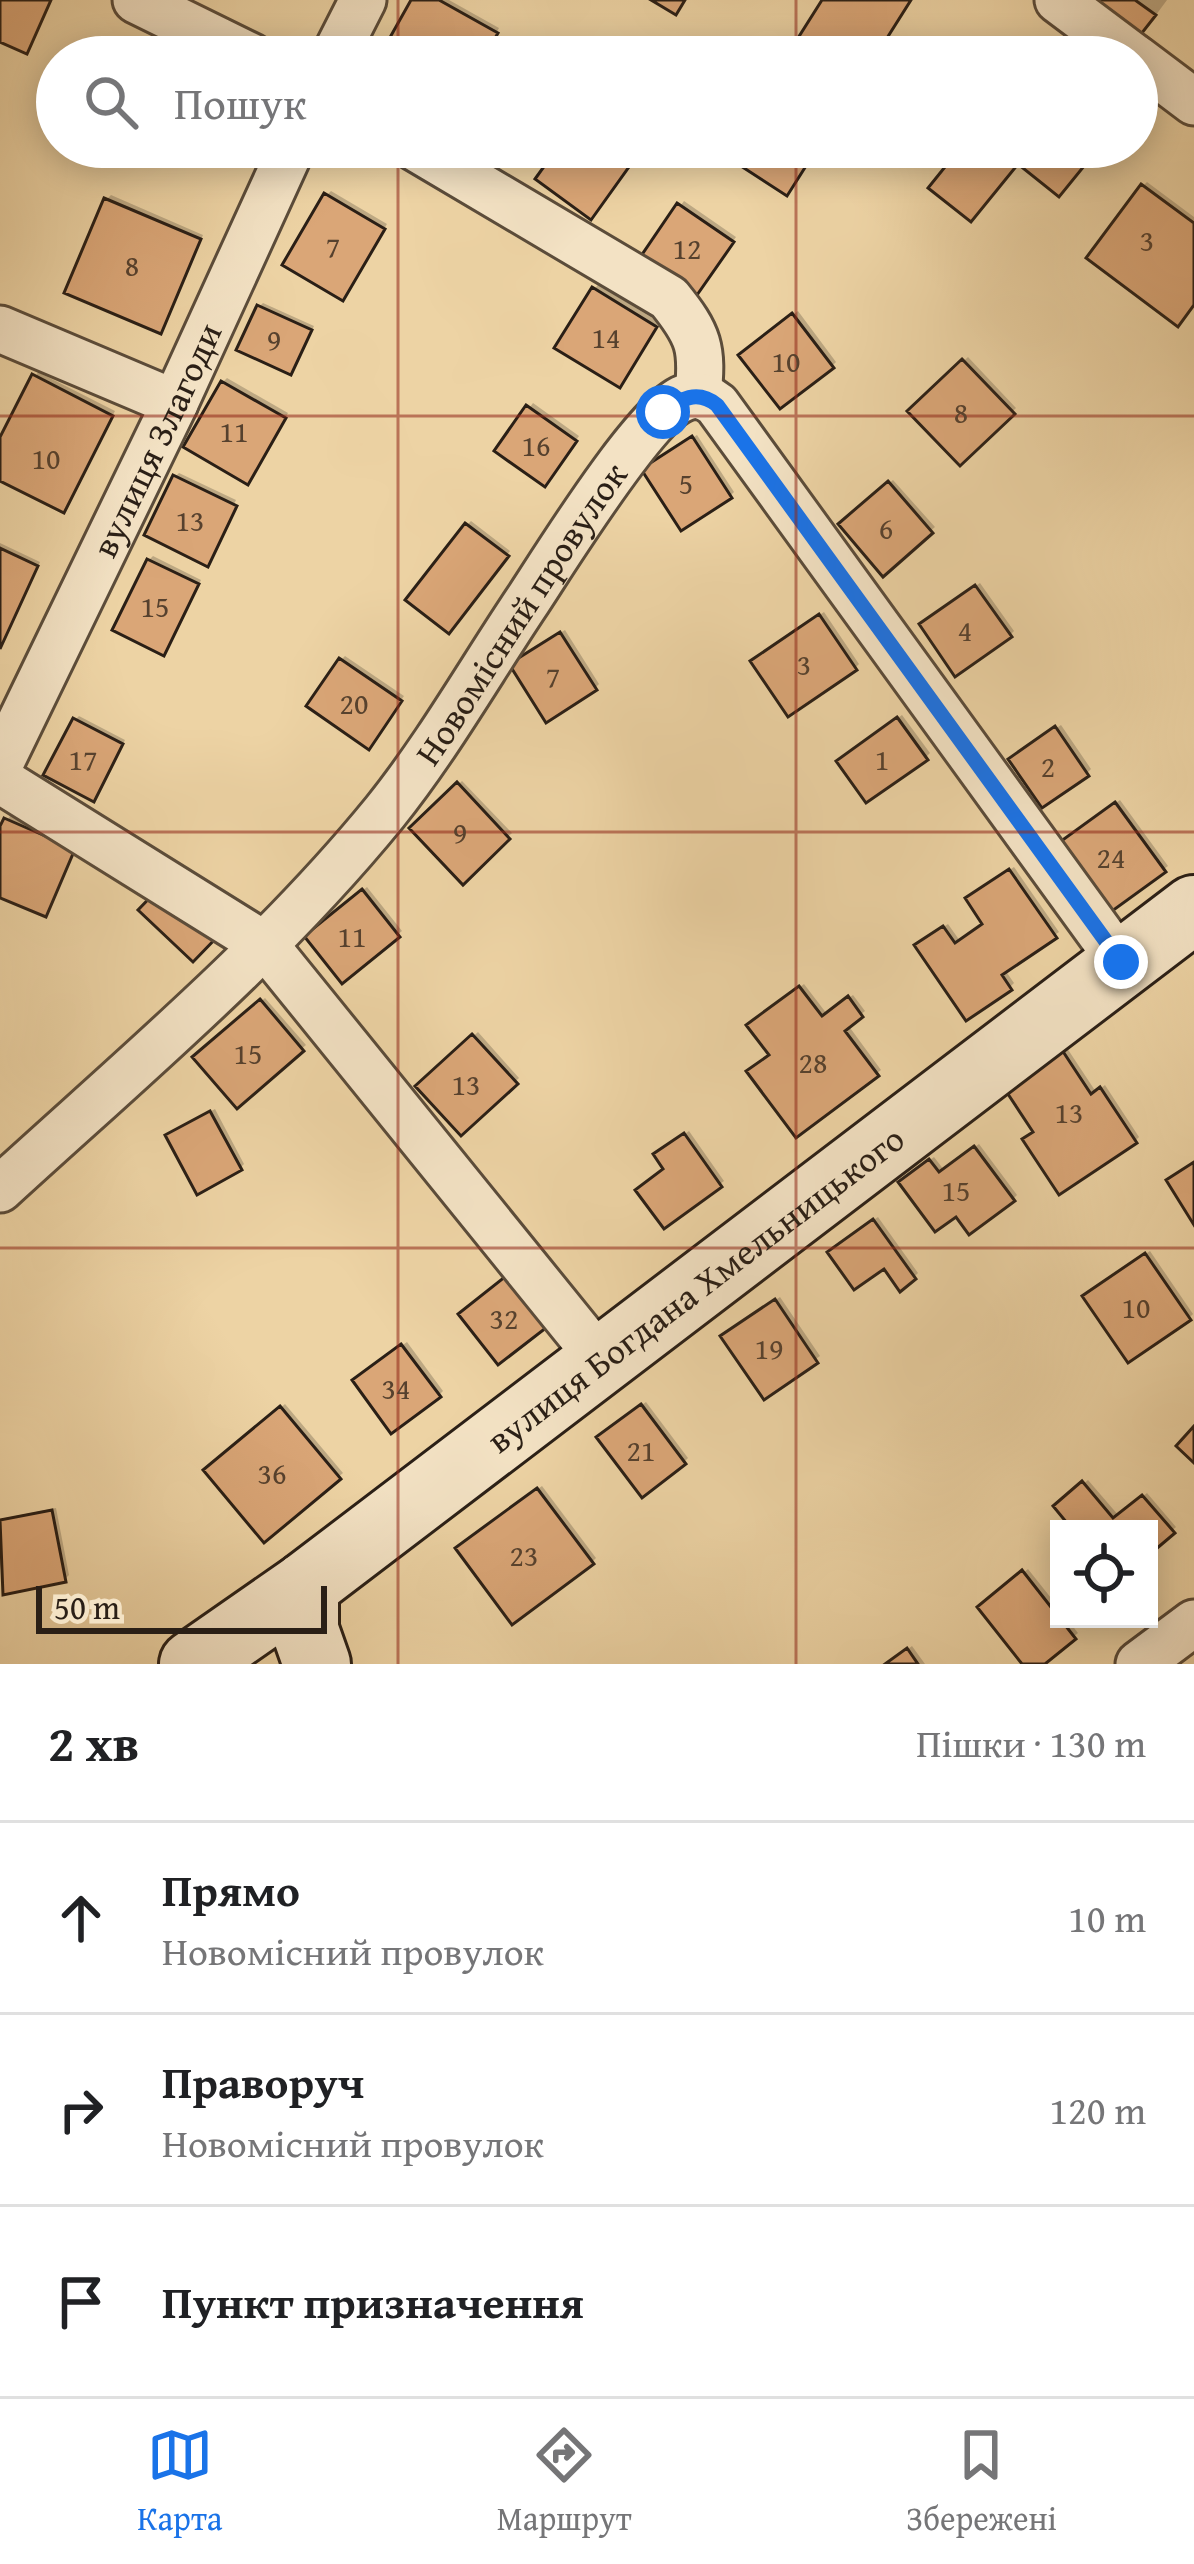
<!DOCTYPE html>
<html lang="uk">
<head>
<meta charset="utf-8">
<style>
	:root { --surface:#fff; --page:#f6f6f6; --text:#202124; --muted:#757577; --line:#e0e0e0; --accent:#1a73e8 }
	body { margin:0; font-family:"Gentium Book Plus",serif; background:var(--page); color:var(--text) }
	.controls { position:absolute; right:36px; bottom:36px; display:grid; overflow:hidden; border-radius:0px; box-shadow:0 6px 30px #0003 }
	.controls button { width:108px; height:108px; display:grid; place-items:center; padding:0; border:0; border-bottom:3px solid var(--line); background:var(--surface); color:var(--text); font:60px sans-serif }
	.scale { position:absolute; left:36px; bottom:30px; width:291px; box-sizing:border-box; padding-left:12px; border:6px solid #2a1f16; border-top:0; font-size:33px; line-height:42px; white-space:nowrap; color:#2a1f16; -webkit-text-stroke:9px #f3e2c4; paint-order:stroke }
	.stop { position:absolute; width:36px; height:36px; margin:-27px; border:9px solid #1a73e8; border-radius:50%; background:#fff }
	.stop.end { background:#1a73e8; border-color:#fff; box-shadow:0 3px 12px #0008 }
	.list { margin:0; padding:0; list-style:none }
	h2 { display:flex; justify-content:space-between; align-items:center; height:156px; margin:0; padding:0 48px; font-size:51px }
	h2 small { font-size:39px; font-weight:400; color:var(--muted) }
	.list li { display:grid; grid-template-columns:78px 1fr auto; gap:36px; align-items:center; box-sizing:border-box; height:192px; padding:0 48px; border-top:3px solid var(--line) }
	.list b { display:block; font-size:45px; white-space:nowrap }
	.list p { margin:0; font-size:39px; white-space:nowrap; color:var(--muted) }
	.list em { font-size:39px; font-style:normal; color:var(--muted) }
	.icon { flex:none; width:66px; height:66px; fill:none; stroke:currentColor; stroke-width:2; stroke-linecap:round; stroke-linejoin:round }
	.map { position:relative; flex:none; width:1194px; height:1664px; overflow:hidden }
	.search { position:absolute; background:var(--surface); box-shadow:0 6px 30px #0003; left:36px; right:36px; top:36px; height:132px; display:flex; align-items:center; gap:30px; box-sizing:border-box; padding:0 42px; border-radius:66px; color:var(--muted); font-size:45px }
	.sheet { height:732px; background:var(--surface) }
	nav { display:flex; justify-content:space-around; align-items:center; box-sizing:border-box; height:168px; border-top:3px solid var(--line); background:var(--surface); font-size:33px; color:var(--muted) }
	nav a { display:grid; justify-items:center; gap:6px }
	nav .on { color:var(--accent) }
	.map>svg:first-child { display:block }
	.shadow { fill:#0003 }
	.building { fill:#daa677; stroke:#2a1f16; stroke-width:3 }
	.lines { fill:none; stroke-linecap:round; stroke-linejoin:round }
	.street-casing { stroke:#5b4c3a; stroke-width:51 }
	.secondary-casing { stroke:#2a1f16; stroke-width:72 }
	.street { stroke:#f3e2c4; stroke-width:45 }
	.secondary { stroke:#f3e2c4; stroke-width:66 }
	.route { stroke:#1a73e8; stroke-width:15 }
	.grid { fill:none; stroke:#8f2418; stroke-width:3; stroke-opacity:0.55 }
	.labels { text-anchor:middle; stroke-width:9; stroke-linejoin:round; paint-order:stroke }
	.number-label { font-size:30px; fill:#56412e }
	.street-label { font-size:36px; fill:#2a1f16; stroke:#f3e2c4 }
</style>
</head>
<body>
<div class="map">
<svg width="1194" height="1664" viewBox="0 0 1194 1664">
	<rect width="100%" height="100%" fill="#edd3a4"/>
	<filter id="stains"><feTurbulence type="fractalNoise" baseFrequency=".00167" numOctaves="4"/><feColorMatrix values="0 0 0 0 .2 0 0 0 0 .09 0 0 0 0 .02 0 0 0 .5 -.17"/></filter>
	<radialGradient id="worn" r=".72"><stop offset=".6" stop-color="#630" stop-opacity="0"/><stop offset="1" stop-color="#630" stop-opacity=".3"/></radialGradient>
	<path class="shadow" d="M 415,0 L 449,0 L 499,28 L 483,57 L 382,57 Z
		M 1094,0 L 1167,0 L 1153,19 Z
		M 1055,37 L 1080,57 L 1037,57 Z
		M 965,147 L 1081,147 L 1091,155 L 1059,193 L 1018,160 Z
		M 1147,182 L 1194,217 L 1194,303 L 1143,186 Z
		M 331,191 L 387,224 L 346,293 L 327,195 Z
		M 111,195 L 203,235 L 164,327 L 107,199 Z
		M 684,201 L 736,237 L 701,287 L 645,255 Z
		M 598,285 L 659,322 L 623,380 L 594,289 Z
		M 263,303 L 314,326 L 294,367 L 259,307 Z
		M 798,311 L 836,362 L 832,366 L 746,351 Z
		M 968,357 L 1016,408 L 960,462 L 912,411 Z
		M 38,372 L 115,411 L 67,505 L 0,477 L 0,444 Z
		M 227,378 L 288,413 L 251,477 L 223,382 Z
		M 533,403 L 579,436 L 548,480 L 498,450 Z
		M 697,435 L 734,492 L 730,496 L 648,466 Z
		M 179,473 L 236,500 L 206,563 L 175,477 Z
		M 893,480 L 935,527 L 883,572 L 842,525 Z
		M 471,521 L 510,551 L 453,626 L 467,525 Z
		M 0,543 L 40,562 L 0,648 Z
		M 153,556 L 201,580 L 167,648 L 149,560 Z
		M 980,583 L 1014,631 L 1010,635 L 926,620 Z
		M 824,612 L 859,664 L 855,668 L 758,657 Z
		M 565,630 L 599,684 L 595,688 L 517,660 Z
		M 345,656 L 404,696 L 373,742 L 341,660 Z
		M 902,715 L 930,753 L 926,757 L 843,757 Z
		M 79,716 L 125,740 L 97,794 L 75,720 Z
		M 1061,725 L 1091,769 L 1087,773 L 1016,755 Z
		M 462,781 L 512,833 L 463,880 L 413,828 Z
		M 1120,800 L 1168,866 L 1164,869 L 1065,840 Z
		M 10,816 L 77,845 L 49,910 L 0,894 L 0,834 Z
		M 1014,867 L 1059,932 L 1005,970 L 1014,983 L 1010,987 L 922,942 L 948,924 L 960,941 L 986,923 L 973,895 Z
		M 367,887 L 402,931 L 342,980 L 308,937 Z
		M 804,984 L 827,1014 L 853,995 L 865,1011 L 848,1025 L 881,1070 L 797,1134 L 772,1054 L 754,1022 Z
		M 265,998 L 306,1045 L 237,1104 L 196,1057 Z
		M 478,1032 L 519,1078 L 461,1131 L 419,1086 Z
		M 1067,1048 L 1096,1092 L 1105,1085 L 1139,1137 L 1135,1141 L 1036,1131 L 1012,1084 Z
		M 215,1109 L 244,1164 L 240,1168 L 173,1132 Z
		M 689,1131 L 724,1181 L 664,1225 L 667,1168 L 661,1151 Z
		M 979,1144 L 1017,1195 L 1013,1199 L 956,1212 L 906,1178 L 934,1157 L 944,1170 Z
		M 878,1217 L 918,1273 L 914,1277 L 835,1248 Z
		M 1150,1251 L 1193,1314 L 1189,1318 L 1090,1292 Z
		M 780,1297 L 820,1356 L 765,1396 L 728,1332 Z
		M 407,1342 L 443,1391 L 439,1395 L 359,1377 Z
		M 646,1402 L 688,1458 L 684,1462 L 604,1433 Z
		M 285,1404 L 343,1473 L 265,1539 L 207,1470 Z
		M 1088,1480 L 1119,1516 L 1147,1493 L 1176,1527 L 1149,1551 L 1149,1529 L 1057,1506 Z
		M 542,1486 L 596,1558 L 592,1562 L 463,1544 Z
		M 56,1508 L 69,1575 L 65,1579 L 5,1591 L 0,1564 L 0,1519 Z
		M 1028,1569 L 1059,1608 L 1059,1619 L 1067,1619 L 1078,1633 L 1040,1664 L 1026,1664 L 981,1607 Z
		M 912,1646 L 925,1664 L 888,1664 Z"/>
	<path class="building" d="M 0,0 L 51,0 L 27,54 L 0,42 Z
		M 411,0 L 439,0 L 498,33 L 484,57 L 379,57 Z
		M 651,0 L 685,0 L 676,15 Z
		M 822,0 L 911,0 L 875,57 L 786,57 Z
		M 1089,0 L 1135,0 L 1156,15 L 1138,38 Z
		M 1048,39 L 1071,57 L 1034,57 Z
		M 558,147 L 622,147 L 636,157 L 591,220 L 535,179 Z
		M 729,147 L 818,147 L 787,196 L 724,155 Z
		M 961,147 L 1073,147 L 1089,160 L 1059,197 L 1018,164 L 971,222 L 928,188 Z
		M 1141,184 L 1194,223 L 1194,305 L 1178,327 L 1086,258 Z
		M 324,193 L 385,229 L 343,301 L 282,265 Z
		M 104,198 L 201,239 L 161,334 L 64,293 Z
		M 677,203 L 734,242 L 697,295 L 641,256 Z
		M 592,287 L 657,327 L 620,388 L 554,348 Z
		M 257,305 L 312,330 L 291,375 L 236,350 Z
		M 792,313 L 834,368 L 780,409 L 738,355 Z
		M 962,359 L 1015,414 L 960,466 L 907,411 Z
		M 32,374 L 113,416 L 64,513 L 0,481 L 0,437 Z
		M 221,381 L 286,418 L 248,485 L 183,447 Z
		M 526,405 L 577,441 L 545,487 L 494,451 Z
		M 692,436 L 732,498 L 681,531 L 641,469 Z
		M 173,475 L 237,506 L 208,567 L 144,535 Z
		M 888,481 L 933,533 L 883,577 L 838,524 Z
		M 465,523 L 509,556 L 449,634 L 405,600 Z
		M 0,548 L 38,566 L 0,649 Z
		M 147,559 L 199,584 L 164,656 L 112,630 Z
		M 975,585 L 1012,637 L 955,677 L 919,624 Z
		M 819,614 L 857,670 L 788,717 L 750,661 Z
		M 560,632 L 597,690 L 546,723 L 509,664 Z
		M 339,658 L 402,701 L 369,750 L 306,706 Z
		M 897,717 L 928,760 L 866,803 L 836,761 Z
		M 73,718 L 123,744 L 94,802 L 43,775 Z
		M 1055,726 L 1089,776 L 1042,808 L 1008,759 Z
		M 457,782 L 510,839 L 463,885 L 409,828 Z
		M 1115,802 L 1166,872 L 1108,914 L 1057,844 Z
		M 4,818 L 75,849 L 46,917 L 0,898 L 0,826 Z
		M 1009,869 L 1057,938 L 1002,975 L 1012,990 L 966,1021 L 914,945 L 943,926 L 955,943 L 982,924 L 965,898 Z
		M 164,883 L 219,935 L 193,962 L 138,910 Z
		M 362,889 L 400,937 L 342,984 L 304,936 Z
		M 799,986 L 822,1016 L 848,996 L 863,1017 L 845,1031 L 879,1076 L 796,1138 L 746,1071 L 769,1055 L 746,1025 Z
		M 260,999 L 304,1051 L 237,1109 L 192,1057 Z
		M 472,1034 L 518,1084 L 461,1136 L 415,1086 Z
		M 1062,1050 L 1091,1094 L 1100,1087 L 1137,1143 L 1059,1195 L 1022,1139 L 1033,1132 L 1004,1088 Z
		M 210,1111 L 242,1170 L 197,1195 L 165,1135 Z
		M 684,1133 L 722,1187 L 664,1229 L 635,1190 L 663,1169 L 653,1154 Z
		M 974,1146 L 1015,1201 L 969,1235 L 956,1217 L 935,1232 L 898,1182 L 929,1159 L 939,1172 Z
		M 1194,1162 L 1194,1225 L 1166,1180 Z
		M 873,1219 L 916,1279 L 900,1292 L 884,1269 L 854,1290 L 827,1252 Z
		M 1145,1253 L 1191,1320 L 1128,1363 L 1082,1296 Z
		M 511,1272 L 551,1324 L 498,1365 L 458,1314 Z
		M 775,1299 L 818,1363 L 764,1400 L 720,1336 Z
		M 401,1344 L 441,1397 L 391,1434 L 352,1380 Z
		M 641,1404 L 686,1464 L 642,1498 L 596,1437 Z
		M 280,1406 L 341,1479 L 264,1543 L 203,1470 Z
		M 1194,1426 L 1194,1463 L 1176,1446 Z
		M 1082,1481 L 1113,1518 L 1142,1495 L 1175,1533 L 1149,1555 L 1149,1529 L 1072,1529 L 1053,1506 Z
		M 537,1488 L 594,1564 L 512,1625 L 455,1548 Z
		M 52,1510 L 66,1582 L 3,1595 L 0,1520 Z
		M 1022,1570 L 1076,1639 L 1045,1664 L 1022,1664 L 977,1607 Z
		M 907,1648 L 918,1664 L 885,1664 Z"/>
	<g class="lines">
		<defs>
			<g id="street">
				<path d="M 136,0 L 252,57"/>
				<path d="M 1058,0 L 1134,57"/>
				<path d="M 334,57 L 363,0"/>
				<path d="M 1137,59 L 1194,102"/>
				<path d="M 414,147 L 669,298 C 699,335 703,348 698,395"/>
				<path d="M 0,329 L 175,403"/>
				<path id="s1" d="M 0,764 L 175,403 L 292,147"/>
				<path d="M 0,780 L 265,945 L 601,1360"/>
				<path id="s2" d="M 0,1189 C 132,1068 271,952 385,812 C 438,746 481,670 528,600 C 555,559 645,413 684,398 C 697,393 706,396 717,405 L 1121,962"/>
				<path d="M 1139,1664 L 1194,1623"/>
			</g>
			<g id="secondary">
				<path d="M 305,1586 L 305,1630 L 317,1664"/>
				<path id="s3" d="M 193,1664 L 305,1586 L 1194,909"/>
			</g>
		</defs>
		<use href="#street" class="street-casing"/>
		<use href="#secondary" class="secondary-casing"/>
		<use href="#street" class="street"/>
		<use href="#secondary" class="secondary"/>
	</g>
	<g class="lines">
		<path class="route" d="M 663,412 C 681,399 697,389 717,405 L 1121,962"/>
	</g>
	<path class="grid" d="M 398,0 L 398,57M 796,0 L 796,57M 398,147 L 398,1664M 796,147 L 796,1664M 0,416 L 1194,416M 0,832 L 1194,832M 0,1248 L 1194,1248"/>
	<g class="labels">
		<g class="number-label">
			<text x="1147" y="251">3</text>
			<text x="333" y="257">7</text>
			<text x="687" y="259">12</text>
			<text x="132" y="276">8</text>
			<text x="606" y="348">14</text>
			<text x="274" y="350">9</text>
			<text x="786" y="372">10</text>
			<text x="961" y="423">8</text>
			<text x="234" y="442">11</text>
			<text x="536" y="456">16</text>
			<text x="46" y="469">10</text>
			<text x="686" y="494">5</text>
			<text x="190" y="531">13</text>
			<text x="886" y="539">6</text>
			<text x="155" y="617">15</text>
			<text x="965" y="641">4</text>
			<text x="804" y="675">3</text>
			<text x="553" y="687">7</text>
			<text x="354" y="714">20</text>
			<text x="83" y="770">17</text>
			<text x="882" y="770">1</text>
			<text x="1048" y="777">2</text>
			<text x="460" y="843">9</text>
			<text x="1111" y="868">24</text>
			<text x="352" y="947">11</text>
			<text x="248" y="1064">15</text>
			<text x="813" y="1073">28</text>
			<text x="466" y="1095">13</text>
			<text x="1069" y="1123">13</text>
			<text x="956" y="1201">15</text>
			<text x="1136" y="1318">10</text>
			<text x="504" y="1329">32</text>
			<text x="769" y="1359">19</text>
			<text x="396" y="1399">34</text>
			<text x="641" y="1461">21</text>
			<text x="272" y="1484">36</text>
			<text x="524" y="1566">23</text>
		</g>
		<g class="street-label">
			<text dy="13" stroke="none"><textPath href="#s1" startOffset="360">вулиця Злагоди</textPath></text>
			<text dy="13" stroke="none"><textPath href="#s2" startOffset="780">Новомісний провулок</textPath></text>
			<text dy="13" stroke="none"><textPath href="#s3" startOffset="627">вулиця Богдана Хмельницького</textPath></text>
		</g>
	</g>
	<rect width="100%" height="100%" filter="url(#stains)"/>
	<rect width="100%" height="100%" fill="url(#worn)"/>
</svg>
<div class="controls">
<button><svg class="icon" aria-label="locate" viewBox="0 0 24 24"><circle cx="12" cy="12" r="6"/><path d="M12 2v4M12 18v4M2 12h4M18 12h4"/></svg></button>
</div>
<div class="scale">50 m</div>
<div class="stop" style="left:663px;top:412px"></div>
<div class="stop end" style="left:1121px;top:962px"></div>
<div class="search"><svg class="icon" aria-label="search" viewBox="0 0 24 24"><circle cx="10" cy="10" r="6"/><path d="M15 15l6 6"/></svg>Пошук</div>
</div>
<section class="sheet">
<h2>2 хв<small>Пішки · 130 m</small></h2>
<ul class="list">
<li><svg class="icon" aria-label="ahead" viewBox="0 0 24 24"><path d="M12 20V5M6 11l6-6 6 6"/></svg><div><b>Прямо</b><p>Новомісний провулок</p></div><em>10 m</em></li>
<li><svg class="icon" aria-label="right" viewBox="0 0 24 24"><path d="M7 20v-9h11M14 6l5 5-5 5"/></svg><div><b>Праворуч</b><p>Новомісний провулок</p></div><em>120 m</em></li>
<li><svg class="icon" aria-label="arrive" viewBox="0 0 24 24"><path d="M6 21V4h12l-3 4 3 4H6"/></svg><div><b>Пункт призначення</b></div></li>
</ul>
</section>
<nav>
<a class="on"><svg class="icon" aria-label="map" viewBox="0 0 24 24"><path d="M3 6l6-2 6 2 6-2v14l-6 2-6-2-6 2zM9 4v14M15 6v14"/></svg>Карта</a>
<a><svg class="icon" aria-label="directions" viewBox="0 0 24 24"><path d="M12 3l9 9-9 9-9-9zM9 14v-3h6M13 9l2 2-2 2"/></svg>Маршрут</a>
<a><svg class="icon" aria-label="saved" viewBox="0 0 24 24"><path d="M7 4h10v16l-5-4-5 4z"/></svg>Збережені</a>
</nav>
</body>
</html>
